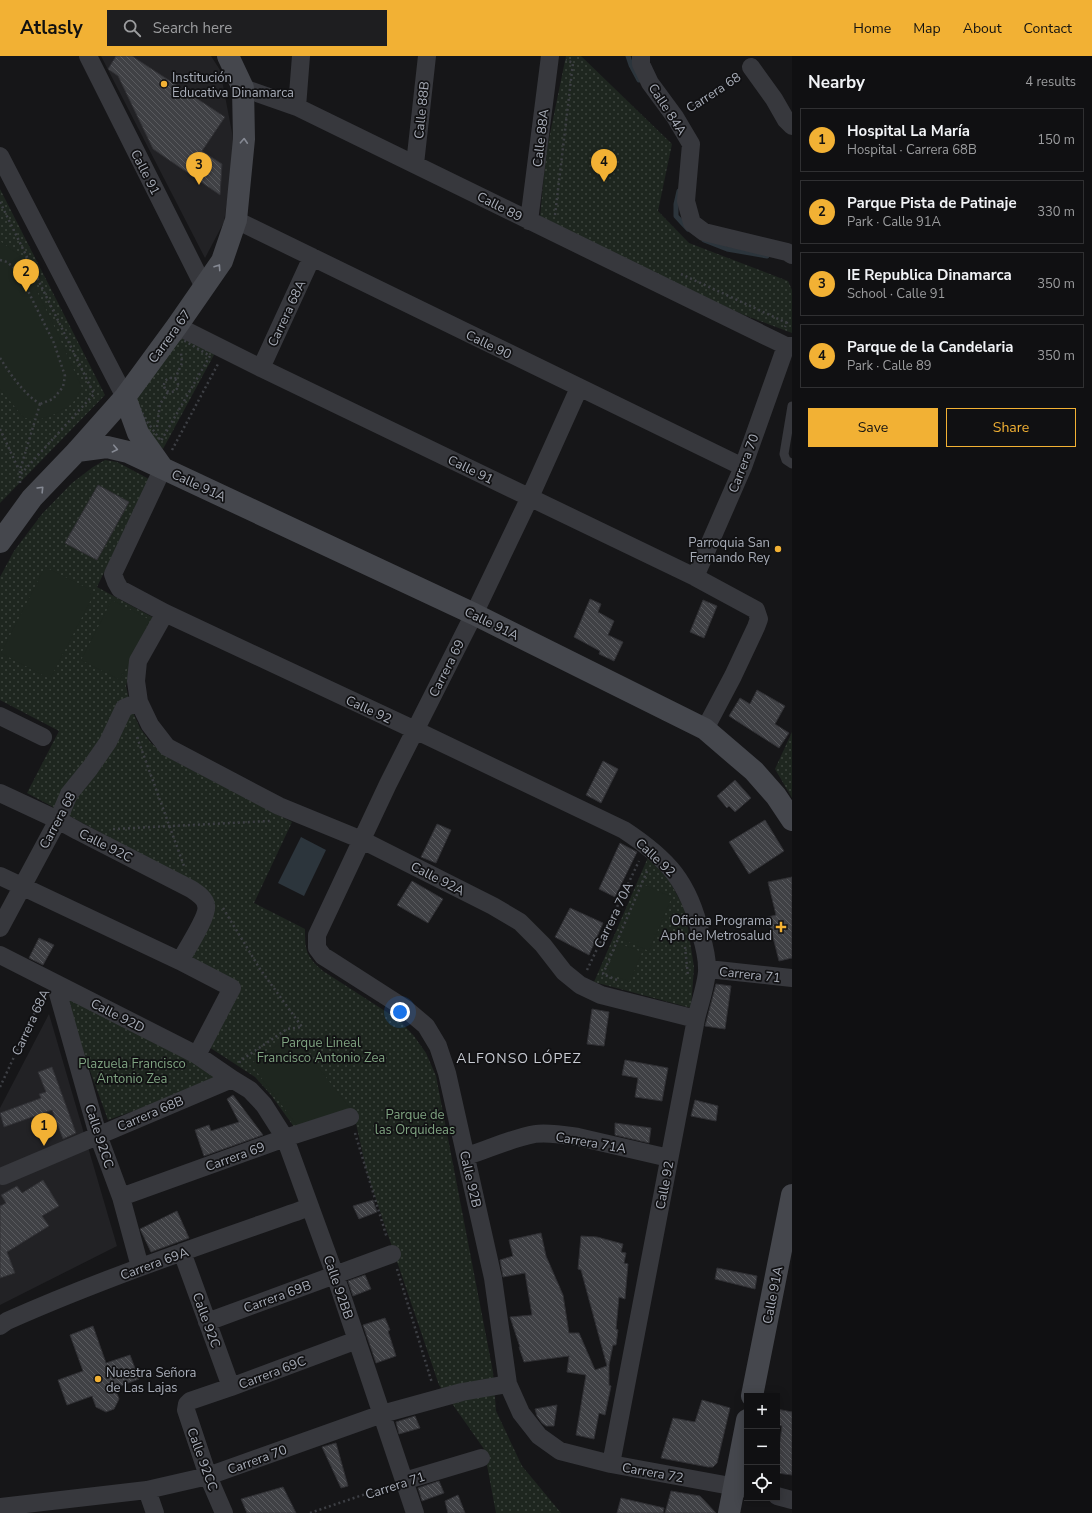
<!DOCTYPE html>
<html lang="en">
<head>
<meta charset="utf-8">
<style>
	:root { --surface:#101012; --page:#1e1e20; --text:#f1f3f6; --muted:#9c9d9f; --line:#303032; --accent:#f2b134 }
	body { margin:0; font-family:"Nunito Sans",sans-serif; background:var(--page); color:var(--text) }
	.controls { position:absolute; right:12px; bottom:12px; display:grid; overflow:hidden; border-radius:0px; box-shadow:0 2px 10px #0003 }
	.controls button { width:36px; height:36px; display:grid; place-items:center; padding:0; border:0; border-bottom:1px solid var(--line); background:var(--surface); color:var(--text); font:20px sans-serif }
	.you { position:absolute; left:400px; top:956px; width:14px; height:14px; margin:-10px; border:3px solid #fff; border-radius:50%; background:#1a73e8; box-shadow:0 0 0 6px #1a73e833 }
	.badge { display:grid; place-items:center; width:26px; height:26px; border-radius:50%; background:var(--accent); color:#111; font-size:13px; font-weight:700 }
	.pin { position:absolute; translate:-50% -33px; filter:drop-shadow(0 1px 2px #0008) }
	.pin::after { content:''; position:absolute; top:21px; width:14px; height:12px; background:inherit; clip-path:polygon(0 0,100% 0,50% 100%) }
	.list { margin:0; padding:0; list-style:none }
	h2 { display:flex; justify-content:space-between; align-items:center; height:52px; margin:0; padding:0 16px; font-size:17px }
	h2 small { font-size:13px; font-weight:400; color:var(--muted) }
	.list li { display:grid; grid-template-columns:26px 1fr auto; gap:12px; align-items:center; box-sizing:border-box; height:64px; margin:0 8px 8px; padding:0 8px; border:1px solid var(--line); border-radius:0px }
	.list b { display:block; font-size:15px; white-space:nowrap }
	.list p { margin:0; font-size:13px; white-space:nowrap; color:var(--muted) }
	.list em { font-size:13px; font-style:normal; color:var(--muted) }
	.actions { display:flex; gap:8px; padding:12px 16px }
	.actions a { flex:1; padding:9px 0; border:1px solid var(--accent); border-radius:0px; text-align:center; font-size:14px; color:var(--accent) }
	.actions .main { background:var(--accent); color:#111 }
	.icon { flex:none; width:22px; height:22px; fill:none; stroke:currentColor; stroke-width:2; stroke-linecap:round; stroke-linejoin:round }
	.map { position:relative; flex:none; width:792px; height:1457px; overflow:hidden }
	header { display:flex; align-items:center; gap:24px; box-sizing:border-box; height:56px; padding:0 20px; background:var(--accent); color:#111 }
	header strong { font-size:19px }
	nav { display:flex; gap:22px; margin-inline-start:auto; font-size:14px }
	.search { width:280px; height:36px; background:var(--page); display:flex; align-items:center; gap:10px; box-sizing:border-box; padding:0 14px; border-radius:0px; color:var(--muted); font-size:15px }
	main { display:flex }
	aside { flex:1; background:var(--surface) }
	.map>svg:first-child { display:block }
	.built { fill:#222225 }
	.park { fill:url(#park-dots) }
	.pitch { fill:#1e261f }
	.water { fill:#2c353c }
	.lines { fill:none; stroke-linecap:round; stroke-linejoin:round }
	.stream { stroke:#2c353c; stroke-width:5 }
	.building { fill:url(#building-back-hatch); stroke:#303034 }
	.path { stroke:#3d3f44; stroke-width:2.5; stroke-dasharray:2 3; stroke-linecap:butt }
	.lane { stroke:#37383d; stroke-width:9 }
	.street { stroke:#37383d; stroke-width:18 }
	.secondary { stroke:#45474d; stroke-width:22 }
	.oneway { stroke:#858993 }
	.poi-dot { fill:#f2b134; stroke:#111113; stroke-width:1.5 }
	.labels { text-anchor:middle; stroke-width:3.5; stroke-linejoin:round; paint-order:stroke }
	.poi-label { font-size:13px; fill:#a8adb8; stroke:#111113; text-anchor:start }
	.street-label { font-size:13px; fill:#a8adb8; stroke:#111113 }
	.park-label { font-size:13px; fill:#7fa381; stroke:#111113 }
	.neighbourhood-label { font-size:14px; letter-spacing:1px; fill:#c9ccd4; stroke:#111113 }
</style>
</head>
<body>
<header>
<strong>Atlasly</strong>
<div class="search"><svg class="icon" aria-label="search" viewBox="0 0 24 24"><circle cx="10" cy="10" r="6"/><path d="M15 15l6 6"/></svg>Search here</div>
<nav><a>Home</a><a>Map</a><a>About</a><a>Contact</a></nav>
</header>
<main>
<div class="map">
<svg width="792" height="1457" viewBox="0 0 792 1457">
	<defs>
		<pattern id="park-dots" width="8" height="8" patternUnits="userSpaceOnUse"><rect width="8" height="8" fill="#1e261f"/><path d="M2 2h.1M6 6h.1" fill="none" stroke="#3c433d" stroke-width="1.8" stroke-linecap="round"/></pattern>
		<pattern id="building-back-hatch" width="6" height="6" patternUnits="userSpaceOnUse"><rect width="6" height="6" fill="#404145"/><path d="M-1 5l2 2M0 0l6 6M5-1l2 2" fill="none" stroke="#595a5e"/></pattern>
	</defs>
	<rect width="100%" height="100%" fill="#161618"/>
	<path class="built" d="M 101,0 L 211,0 L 220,14 L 235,92 L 224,166 L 205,202 Z
		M 49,958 L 117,1190 L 0,1249 L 0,1052 Z"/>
	<path class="park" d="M 566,0 L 581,0 L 672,88 L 658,155 L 689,187 L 788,225 L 792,234 L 792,277 L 744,259 L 673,227 L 540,161 L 546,97 Z
		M 0,133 L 105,339 L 0,447 Z
		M 179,277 L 215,297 L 163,393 L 147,377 L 130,342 Z
		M 105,404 L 117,406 L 149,423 L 97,531 L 156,563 L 130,614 L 126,630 L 131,652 L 140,672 L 151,687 L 169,702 L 292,766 L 254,847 L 305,873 C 305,895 306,900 323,915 L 399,964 L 414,980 L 426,997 L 436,1020 L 493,1316 L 496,1355 L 522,1410 L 561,1457 L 496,1457 L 484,1393 L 439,1329 L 367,1117 L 353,1054 L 297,1075 L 271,1039 L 255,1021 L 209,991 L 239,931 L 192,902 L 211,864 L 196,828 L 27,737 L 59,675 L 0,644 L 0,521 L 14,495 L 42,458 L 72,427 L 93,411 Z
		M 792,676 L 792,742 L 775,713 Z
		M 649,799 L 667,820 L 685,854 L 694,911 L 691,952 L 594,926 Z
		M 61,935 L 215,1018 L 215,1026 L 108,1064 Z"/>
	<path class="pitch" d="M 0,185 L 19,199 L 54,270 L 82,332 L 72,348 L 55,358 L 41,363 L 24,362 L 0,333 Z
		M 45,511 L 95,536 L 50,623 L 1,597 Z
		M 112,544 L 150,564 L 120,624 L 81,604 Z
		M 640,827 L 672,841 L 649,895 L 617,881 Z
		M 618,887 L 642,896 L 630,926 L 606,916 Z
		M 292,978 L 350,1052 L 299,1072 L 251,1008 Z"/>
	<path class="water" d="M 301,781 L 326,794 L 304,840 L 278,827 Z"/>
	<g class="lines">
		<path class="stream" d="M 628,0 L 631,9 L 639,24
			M 679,135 L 676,148 L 676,160 L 688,173
			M 704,184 L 727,193 L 767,200"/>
	</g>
	<path class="building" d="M 116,0 L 132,0 L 225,61 L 202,95 L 222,108 L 220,139 L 153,93 L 118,20 L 108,13 Z
		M 98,429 L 129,446 L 97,504 L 65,487 Z
		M 590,543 L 601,548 L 598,556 L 614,565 L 608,579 L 623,586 L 614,605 L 599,598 L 600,595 L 574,581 Z
		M 703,544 L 717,550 L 704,582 L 690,576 Z
		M 757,634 L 785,650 L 775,668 L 789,677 L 779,692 L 729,660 L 740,642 L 750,648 Z
		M 603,705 L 618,713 L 601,747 L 586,739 Z
		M 735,724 L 751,742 L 735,756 L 729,750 L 727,752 L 717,740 Z
		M 765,764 L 784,795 L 749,818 L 729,786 Z
		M 437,768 L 451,774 L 436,807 L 421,801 Z
		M 620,787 L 637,796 L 615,841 L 599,833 Z
		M 792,821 L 792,902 L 779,905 L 768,861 L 776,859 L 768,826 Z
		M 412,825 L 443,843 L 428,867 L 397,849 Z
		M 570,852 L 603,867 L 589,899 L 555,881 Z
		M 39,882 L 54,889 L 43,909 L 29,902 Z
		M 716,928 L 731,930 L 725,973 L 705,970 Z
		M 592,953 L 609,956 L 604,990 L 587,988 Z
		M 625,1004 L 668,1012 L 662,1045 L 635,1041 L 638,1022 L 622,1019 Z
		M 52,1011 L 76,1077 L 63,1083 L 52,1054 L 4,1071 L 0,1057 L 41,1042 L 39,1038 L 46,1036 L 38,1016 Z
		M 233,1039 L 263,1079 L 204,1100 L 195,1074 L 209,1069 L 211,1075 L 239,1066 L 227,1043 Z
		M 695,1044 L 718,1050 L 716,1065 L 691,1060 Z
		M 615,1067 L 651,1072 L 649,1087 L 615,1079 Z
		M 43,1124 L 59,1150 L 42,1160 L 49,1170 L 7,1196 L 15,1217 L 0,1222 L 0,1150 L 6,1147 L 1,1139 L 17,1130 L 22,1137 Z
		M 373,1144 L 377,1156 L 359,1163 L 353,1150 Z
		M 177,1155 L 189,1182 L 151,1196 L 140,1173 Z
		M 541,1177 L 546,1200 L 563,1239 L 569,1277 L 579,1277 L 595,1314 L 607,1310 L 581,1214 L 578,1213 L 581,1180 L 597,1181 L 623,1188 L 621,1196 L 626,1197 L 624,1207 L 628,1208 L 625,1243 L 619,1241 L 616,1273 L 618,1274 L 616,1289 L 613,1289 L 609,1309 L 609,1329 L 611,1330 L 605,1359 L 599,1357 L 594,1383 L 576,1379 L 586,1319 L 567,1316 L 569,1300 L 524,1306 L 519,1291 L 520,1291 L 510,1261 L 532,1259 L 525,1217 L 503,1221 L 500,1204 L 513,1200 L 509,1184 Z
		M 717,1212 L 757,1220 L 755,1233 L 715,1223 Z
		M 365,1219 L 371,1233 L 353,1240 L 348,1225 Z
		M 385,1262 L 390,1274 L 388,1275 L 396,1300 L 376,1307 L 363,1269 Z
		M 93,1270 L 106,1307 L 130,1299 L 139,1323 L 115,1332 L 119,1343 L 114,1353 L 106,1356 L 96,1351 L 92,1340 L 67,1349 L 58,1324 L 83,1315 L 70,1279 Z
		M 702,1344 L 730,1352 L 717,1407 L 713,1411 L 708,1411 L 661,1402 L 673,1362 L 695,1366 Z
		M 557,1349 L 554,1370 L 546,1370 L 542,1367 L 537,1360 L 535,1353 Z
		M 777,1353 L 792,1356 L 792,1419 L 777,1417 L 777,1406 L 782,1370 L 777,1369 Z
		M 415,1360 L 420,1372 L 399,1378 L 396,1366 Z
		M 336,1387 L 348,1430 L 341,1432 L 322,1391 Z
		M 439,1425 L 444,1437 L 422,1445 L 418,1432 Z
		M 283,1431 L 296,1457 L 247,1457 L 241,1443 Z
		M 671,1435 L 700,1440 L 716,1457 L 665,1457 Z
		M 458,1439 L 465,1457 L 448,1457 L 445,1445 Z
		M 621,1442 L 664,1452 L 663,1457 L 617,1457 Z"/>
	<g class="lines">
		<path class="path" d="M 688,52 L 737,20
			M 0,146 L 94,338 L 20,419
			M 555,159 L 573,7 L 566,4
			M 0,204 L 7,206 L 18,215 L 54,287 L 65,320 L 63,331 L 53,343 L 40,348
			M 681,218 L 787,267 L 785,271
			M 180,282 L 210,300 L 161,385 L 146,364 L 135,343 Z
			M 0,302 C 11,319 23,337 40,348
			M164 329a7 7 0 1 1 14 0a7 7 0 1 1-14 0Z
			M 175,323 L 182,307 L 181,297
			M 157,371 L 160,348 L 168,336
			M 0,373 L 19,414
			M 172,394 L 218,308
			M 20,427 L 20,414 L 40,348
			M 137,681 L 184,810
			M 113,773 L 270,765
			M 223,852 L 260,913 L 302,971 L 287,973 L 240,1005 L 239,1008
			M 685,891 L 688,920
			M 587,914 L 639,805
			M 617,924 L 603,918 L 648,813
			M 0,1031 L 42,941
			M 355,1077 L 387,1182
			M 397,1213 L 432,1327
			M 310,1457 L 389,1430"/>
		<path class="lane" d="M 792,350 L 784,398 L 786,404 L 792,408"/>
		<path class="street" d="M 88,0 L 204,231
			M 641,0 L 641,8 L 650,27 L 675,61 L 691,88 L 686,145 L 692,167 L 704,176 L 787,196 L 792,199
			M 751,11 L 774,43 L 786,64 L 792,70
			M 243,32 L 297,51 L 776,285 L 786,290 L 792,290
			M 297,51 L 301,0
			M 0,100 L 125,341
			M 415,108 L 427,0
			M 236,164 L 743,411
			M 529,165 L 550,0
			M 177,270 L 261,312 L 695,521 L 756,554 L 759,563 L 756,571 L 733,620 L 705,673
			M 261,312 L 312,201
			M 579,332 L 530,441 L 474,558 L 388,728 L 317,879 L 317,892 L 323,900 L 331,905 L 406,953 L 426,970 L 438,990 L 447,1017 L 493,1222 L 508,1328 L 521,1357 L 539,1380 L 560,1395 L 611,1408 L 747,1433
			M 163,412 L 113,518 L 116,526 L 120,533 L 165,557 L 415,674 L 624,774 C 668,803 689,826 701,879 C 704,889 707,901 707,912 C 708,923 699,950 696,963 L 611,1408
			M 695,521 L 743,411 L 786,290
			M 165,557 L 138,605 L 136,625 L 139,646 L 150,669 L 167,691 L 279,750 L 362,784 L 493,850 L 520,866 L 543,889 L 564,916 L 580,929 L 601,939 L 696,963
			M 0,660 L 43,681
			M 0,737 L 58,764 L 78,775 L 191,833 C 197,837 205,842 206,849 C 209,859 186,894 180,905
			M 0,820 L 180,905 L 232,932 L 197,999
			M 0,872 L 58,764 L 69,738 L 90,712 L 108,686 L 124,652 L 131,649 L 137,649
			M 0,899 L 197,999 L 232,1023 L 250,1034 L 264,1049 L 285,1082 L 335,1219 L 415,1457
			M 708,913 L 792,922
			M 55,927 L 98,1079 L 121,1141 L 140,1211
			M 467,1100 C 489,1093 512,1082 535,1078 C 548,1076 565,1079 578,1081 L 669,1102
			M 3,1120 L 232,1023
			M 121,1141 L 285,1082 L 350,1061
			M 182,1196 L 231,1331
			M 207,1266 L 392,1198
			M 0,1270 L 7,1265 C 106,1221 208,1187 310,1151
			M 404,1425 L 481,1402
			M 147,1434 L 155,1457
			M 777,1440 L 792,1444
			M 0,1451 L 147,1434 L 208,1420 L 382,1358 L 462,1336 L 508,1328
			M 224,1457 L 208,1420 L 186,1354 L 187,1348 L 190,1345 L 231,1331 L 357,1284"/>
		<path class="secondary" d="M 125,341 L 138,377 L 162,411
			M 77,395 L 107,391 L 128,396 L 474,558 L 705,673 L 754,715 L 776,740 L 792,764
			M 0,486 L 32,442 L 77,395 L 125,341 L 177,270 L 222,205 L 236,164 L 244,83 L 243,32 L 228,0
			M 752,1340 L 792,1139
			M 729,1457 L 747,1364"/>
	</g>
	<defs><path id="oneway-chevron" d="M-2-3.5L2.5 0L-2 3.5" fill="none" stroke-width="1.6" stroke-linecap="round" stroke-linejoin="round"/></defs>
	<g class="oneway">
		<use href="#oneway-chevron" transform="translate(244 85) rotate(-87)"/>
		<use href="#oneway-chevron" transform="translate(218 211) rotate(-56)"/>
		<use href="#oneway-chevron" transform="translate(115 393) rotate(13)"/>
		<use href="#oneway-chevron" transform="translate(41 433) rotate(-46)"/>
	</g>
	<g class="poi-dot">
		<circle cx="164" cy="28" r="4"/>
		<circle cx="778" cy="493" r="4"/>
		<path d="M779 865h4v4h4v4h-4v4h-4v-4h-4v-4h4z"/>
		<circle cx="98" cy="1323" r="4"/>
	</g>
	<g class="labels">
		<g class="poi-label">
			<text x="172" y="26">Institución<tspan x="172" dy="15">Educativa Dinamarca</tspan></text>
			<text x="770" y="491" text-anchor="end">Parroquia San<tspan x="770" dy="15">Fernando Rey</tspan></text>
			<text x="772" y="869" text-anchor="end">Oficina Programa<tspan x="772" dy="15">Aph de Metrosalud</tspan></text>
			<text x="106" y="1321">Nuestra Señora<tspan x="106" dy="15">de Las Lajas</tspan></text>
		</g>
		<g class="street-label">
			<text transform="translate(713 36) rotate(-33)" y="5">Carrera 68</text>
			<text transform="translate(668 53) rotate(57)" y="5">Calle 84A</text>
			<text transform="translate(421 54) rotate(-84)" y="5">Calle 88B</text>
			<text transform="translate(540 82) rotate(-83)" y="5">Calle 88A</text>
			<text transform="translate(146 116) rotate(63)" y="5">Calle 91</text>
			<text transform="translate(500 150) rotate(27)" y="5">Calle 89</text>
			<text transform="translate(286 257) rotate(-65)" y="5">Carrera 68A</text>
			<text transform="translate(169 280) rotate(-54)" y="5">Carrera 67</text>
			<text transform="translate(489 288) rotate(26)" y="5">Calle 90</text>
			<text transform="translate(743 407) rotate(-69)" y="5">Carrera 70</text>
			<text transform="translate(471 413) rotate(26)" y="5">Calle 91</text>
			<text transform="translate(199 429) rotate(25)" y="5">Calle 91A</text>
			<text transform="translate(492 567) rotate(26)" y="5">Calle 91A</text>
			<text transform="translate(446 612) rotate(-63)" y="5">Carrera 69</text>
			<text transform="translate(369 653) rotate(25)" y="5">Calle 92</text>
			<text transform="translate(57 764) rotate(-62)" y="5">Carrera 68</text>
			<text transform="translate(106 789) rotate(27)" y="5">Calle 92C</text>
			<text transform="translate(656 801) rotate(43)" y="5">Calle 92</text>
			<text transform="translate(438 822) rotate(27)" y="5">Calle 92A</text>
			<text transform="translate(613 859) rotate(-64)" y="5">Carrera 70A</text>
			<text transform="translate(750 918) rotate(6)" y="5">Carrera 71</text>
			<text transform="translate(118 959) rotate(27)" y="5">Calle 92D</text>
			<text transform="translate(30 966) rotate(-65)" y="5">Carrera 68A</text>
			<text transform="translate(150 1057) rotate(-23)" y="5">Carrera 68B</text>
			<text transform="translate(100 1080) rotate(72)" y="5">Calle 92CC</text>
			<text transform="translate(591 1086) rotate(10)" y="5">Carrera 71A</text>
			<text transform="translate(235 1100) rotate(-20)" y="5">Carrera 69</text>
			<text transform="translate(471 1123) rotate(77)" y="5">Calle 92B</text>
			<text transform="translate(664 1129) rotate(-79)" y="5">Calle 92</text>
			<text transform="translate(154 1207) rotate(-20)" y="5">Carrera 69A</text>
			<text transform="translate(339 1231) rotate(71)" y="5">Calle 92BB</text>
			<text transform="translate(772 1239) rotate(-79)" y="5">Calle 91A</text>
			<text transform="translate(277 1240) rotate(-20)" y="5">Carrera 69B</text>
			<text transform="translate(207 1264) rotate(70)" y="5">Calle 92C</text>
			<text transform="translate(272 1316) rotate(-21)" y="5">Carrera 69C</text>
			<text transform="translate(203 1403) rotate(70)" y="5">Calle 92CC</text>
			<text transform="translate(257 1403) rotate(-20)" y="5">Carrera 70</text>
			<text transform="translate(653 1416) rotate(10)" y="5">Carrera 72</text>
			<text transform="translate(395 1429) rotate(-18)" y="5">Carrera 71</text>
		</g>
		<g class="park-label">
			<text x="321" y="991">Parque Lineal<tspan x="321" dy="15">Francisco Antonio Zea</tspan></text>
			<text x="132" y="1012">Plazuela Francisco<tspan x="132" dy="15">Antonio Zea</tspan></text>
			<text x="415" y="1063">Parque de<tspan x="415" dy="15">las Orquideas</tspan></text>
		</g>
		<g class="neighbourhood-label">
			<text x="519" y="1007">ALFONSO LÓPEZ</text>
		</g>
	</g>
</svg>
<div class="controls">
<button>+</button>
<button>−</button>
<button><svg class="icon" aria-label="locate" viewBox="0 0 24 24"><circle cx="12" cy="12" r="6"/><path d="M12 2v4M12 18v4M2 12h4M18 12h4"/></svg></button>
</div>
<div class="you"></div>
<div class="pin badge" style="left:44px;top:1090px">1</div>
<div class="pin badge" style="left:26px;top:236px">2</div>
<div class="pin badge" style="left:199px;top:129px">3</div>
<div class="pin badge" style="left:604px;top:126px">4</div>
</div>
<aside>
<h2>Nearby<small>4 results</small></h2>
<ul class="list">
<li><span class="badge">1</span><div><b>Hospital La María</b><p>Hospital · Carrera 68B</p></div><em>150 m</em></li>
<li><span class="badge">2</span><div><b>Parque Pista de Patinaje</b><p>Park · Calle 91A</p></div><em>330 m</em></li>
<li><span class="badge">3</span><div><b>IE Republica Dinamarca</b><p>School · Calle 91</p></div><em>350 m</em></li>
<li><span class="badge">4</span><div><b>Parque de la Candelaria</b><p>Park · Calle 89</p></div><em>350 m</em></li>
</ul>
<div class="actions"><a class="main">Save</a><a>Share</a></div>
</aside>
</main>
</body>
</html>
